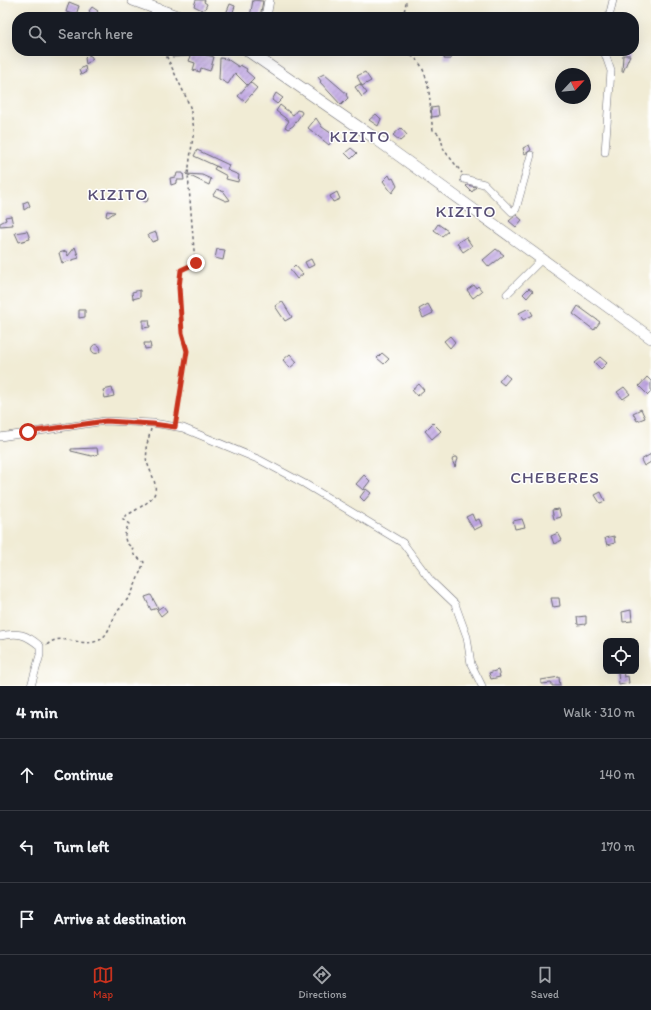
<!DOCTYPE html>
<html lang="en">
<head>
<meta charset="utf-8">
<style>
	:root { --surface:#171b24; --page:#20242c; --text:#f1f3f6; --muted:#9ea1a6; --line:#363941; --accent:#c8321e }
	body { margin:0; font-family:Itim,sans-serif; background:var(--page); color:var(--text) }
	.controls { position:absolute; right:12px; bottom:12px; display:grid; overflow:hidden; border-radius:8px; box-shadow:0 4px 16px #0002 }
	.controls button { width:36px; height:36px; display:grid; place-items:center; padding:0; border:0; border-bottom:1px solid var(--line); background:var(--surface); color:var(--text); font:20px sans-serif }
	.compass { position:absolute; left:555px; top:68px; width:36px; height:36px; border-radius:50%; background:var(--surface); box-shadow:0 4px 16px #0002; rotate:64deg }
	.stop { position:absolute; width:12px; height:12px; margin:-9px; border:3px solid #c8321e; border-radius:50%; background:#fff }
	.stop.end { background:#c8321e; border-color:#fff; box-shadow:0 1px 4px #0008 }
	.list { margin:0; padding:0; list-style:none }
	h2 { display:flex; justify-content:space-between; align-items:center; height:52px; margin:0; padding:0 16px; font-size:17px }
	h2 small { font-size:13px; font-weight:400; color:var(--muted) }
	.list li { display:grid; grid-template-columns:26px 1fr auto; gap:12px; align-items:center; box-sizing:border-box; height:72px; padding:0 16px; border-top:1px solid var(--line) }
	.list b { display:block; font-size:15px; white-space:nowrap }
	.list em { font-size:13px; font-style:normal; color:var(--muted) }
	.icon { flex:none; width:22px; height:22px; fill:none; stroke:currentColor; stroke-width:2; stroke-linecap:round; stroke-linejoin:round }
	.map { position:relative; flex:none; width:651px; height:686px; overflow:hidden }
	.search { position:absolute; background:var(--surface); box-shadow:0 4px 16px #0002; left:12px; right:12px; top:12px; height:44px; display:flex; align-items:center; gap:10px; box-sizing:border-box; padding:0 14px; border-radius:16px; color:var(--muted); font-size:15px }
	.sheet { height:268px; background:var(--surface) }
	nav { display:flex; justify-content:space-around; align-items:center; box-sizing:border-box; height:56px; border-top:1px solid var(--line); background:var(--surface); font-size:11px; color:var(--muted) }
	nav a { display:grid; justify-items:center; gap:2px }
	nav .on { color:var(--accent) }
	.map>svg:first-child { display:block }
	.building { fill:url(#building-hatch) }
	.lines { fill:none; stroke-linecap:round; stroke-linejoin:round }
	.minor-casing { stroke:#6a6971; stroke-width:8 }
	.tertiary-casing { stroke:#6a6971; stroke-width:10 }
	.primary-casing { stroke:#6a6971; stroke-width:12 }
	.path { stroke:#6a6971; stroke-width:1.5; stroke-dasharray:3 3; stroke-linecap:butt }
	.minor { stroke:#fff; stroke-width:7 }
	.tertiary { stroke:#fff; stroke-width:9 }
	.primary { stroke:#fff; stroke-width:11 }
	.route { stroke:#c8321e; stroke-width:5 }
	.labels { text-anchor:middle; stroke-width:3; stroke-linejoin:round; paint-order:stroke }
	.quarter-label { font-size:17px; letter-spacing:1px; fill:#595076; stroke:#fff }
</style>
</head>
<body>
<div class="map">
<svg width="651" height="686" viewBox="0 0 651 686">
	<defs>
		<pattern id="building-hatch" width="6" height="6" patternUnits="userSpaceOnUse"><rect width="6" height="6" fill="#bfa6e3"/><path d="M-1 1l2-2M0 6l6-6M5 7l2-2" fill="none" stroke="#9b87b9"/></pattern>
	</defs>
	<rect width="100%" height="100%" fill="#fff"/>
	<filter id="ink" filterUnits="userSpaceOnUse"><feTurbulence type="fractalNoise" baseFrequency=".025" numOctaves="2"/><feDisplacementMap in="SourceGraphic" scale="8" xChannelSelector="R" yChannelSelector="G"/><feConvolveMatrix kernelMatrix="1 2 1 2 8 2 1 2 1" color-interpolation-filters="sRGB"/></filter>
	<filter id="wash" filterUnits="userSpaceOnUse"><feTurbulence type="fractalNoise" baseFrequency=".012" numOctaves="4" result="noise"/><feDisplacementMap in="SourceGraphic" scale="16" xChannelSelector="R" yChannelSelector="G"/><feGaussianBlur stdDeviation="0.9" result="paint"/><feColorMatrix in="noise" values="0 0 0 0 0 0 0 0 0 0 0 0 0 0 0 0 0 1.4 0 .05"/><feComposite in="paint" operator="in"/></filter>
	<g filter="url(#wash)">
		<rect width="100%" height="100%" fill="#f1ecd5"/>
		<g id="blocks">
			<path class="building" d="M 196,0 L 205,0 L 204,2 L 207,4 L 204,11 L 194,6 Z
				M 253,0 L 263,1 L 260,17 L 250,17 Z
				M 69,2 L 79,6 L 76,15 L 66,12 Z
				M 230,4 L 235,6 L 232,15 L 225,16 Z
				M 92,7 L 98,11 L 94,17 L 89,11 Z
				M 173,51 L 203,51 L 203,54 L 214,57 L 210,71 L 201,68 L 200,72 L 193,70 L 195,63 L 189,61 L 191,56 L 172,57 Z
				M 445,52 L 452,53 L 451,59 L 444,59 Z
				M 88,55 L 91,56 L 93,59 L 86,64 L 85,58 Z
				M 623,55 L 630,55 L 623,72 L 622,72 Z
				M 220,58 L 227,59 L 239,67 L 240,65 L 247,69 L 246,71 L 254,78 L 247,85 L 235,73 L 228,84 L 219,79 Z
				M 85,66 L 86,72 L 81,75 L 79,70 Z
				M 365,72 L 371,81 L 362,86 L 357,76 Z
				M 324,74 L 347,94 L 346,95 L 348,98 L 341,105 L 320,82 L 321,81 L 318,77 Z
				M 250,82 L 257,88 L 245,102 L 238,96 Z
				M 360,84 L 367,93 L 362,97 L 355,87 Z
				M 276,93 L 283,98 L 277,104 L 272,100 Z
				M 280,105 L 293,115 L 297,110 L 301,111 L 302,113 L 293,126 L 288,129 L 285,127 L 289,121 L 276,111 Z
				M 438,107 L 439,116 L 432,117 L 431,108 Z
				M 376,114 L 381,119 L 378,126 L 369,120 Z
				M 316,118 L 322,127 L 335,136 L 329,145 L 308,128 Z
				M 401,128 L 407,135 L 400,141 L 393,135 Z
				M 529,145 L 531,150 L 525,154 L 523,148 Z
				M 351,148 L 357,153 L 351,159 L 345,153 Z
				M 197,150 L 229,165 L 227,170 L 239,175 L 238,182 L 226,179 L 227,176 L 214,169 L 216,166 L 220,168 L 194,156 Z
				M 177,173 L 183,173 L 184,180 L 177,180 L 177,183 L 171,185 L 170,178 L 176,177 Z
				M 186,174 L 202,175 L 211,179 L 209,185 Z
				M 389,175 L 391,179 L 393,178 L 397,186 L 392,193 L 383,181 Z
				M 467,185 L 476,187 L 472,192 L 466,186 Z
				M 217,189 L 224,192 L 230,200 L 226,201 L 213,195 Z
				M 337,192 L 340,199 L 333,202 L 330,196 Z
				M142 199a3 3 0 1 1 6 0a3 3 0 1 1-6 0Z
				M 28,201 L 30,206 L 24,210 L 23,203 Z
				M 107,211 L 115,212 L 108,217 L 106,216 Z
				M 516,215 L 522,220 L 516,227 L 509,221 Z
				M 11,216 L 13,225 L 0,226 L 0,223 L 6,220 L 5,217 Z
				M 438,224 L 448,231 L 442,236 L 434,230 Z
				M 27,231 L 30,239 L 19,242 L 15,233 Z
				M 156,232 L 158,240 L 152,242 L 148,235 Z
				M 466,237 L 472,246 L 463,252 L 457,243 Z
				M 75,247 L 79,258 L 62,263 L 59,253 L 66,251 L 68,256 Z
				M 217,249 L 225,250 L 223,260 L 215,258 Z
				M 496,249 L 504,255 L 489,267 L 483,260 Z
				M 311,259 L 314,265 L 308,268 L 305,262 Z
				M 295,265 L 303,274 L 297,279 L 290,270 Z
				M 474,285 L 476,288 L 478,286 L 482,291 L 473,298 L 467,290 Z
				M 529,288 L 533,291 L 527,298 L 523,294 Z
				M 140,290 L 140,297 L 133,299 L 132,292 Z
				M 282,301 L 292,317 L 285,321 L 275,306 Z
				M 428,304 L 433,313 L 423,318 L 419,309 Z
				M 578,306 L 600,322 L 594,330 L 573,314 Z
				M 529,308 L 533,315 L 523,320 L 519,313 Z
				M 79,310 L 85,310 L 85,317 L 79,318 Z
				M 143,320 L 149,320 L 150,327 L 143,328 Z
				M 450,336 L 455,342 L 450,348 L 444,341 Z
				M 144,343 L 150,343 L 151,348 L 145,349 Z
				M91.5 349a4.5 4.5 0 1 1 9 0a4.5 4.5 0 1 1-9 0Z
				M 382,353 L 389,359 L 384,364 L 377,358 Z
				M 290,354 L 297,362 L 290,368 L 283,360 Z
				M 600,357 L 607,363 L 601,369 L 594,362 Z
				M 505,374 L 510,378 L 504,385 L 499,381 Z
				M 647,377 L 651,381 L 651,392 L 648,395 L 639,386 Z
				M 419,384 L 424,390 L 417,396 L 412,390 Z
				M 624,387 L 630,394 L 623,399 L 617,392 Z
				M 112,388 L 114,396 L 105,398 L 103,390 Z
				M 641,409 L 645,418 L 637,421 L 633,413 Z
				M 433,423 L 441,431 L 432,439 L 425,431 Z
				M 97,448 L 98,454 L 92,456 L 71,451 L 71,449 Z
				M 651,454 L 651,462 L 644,466 L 641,460 Z
				M 454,457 L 457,457 L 458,459 L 455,467 L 452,460 Z
				M 364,475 L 370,481 L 363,490 L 356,484 Z
				M 366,489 L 371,493 L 364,501 L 360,497 Z
				M 601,492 L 605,501 L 600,503 L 595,495 Z
				M 559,509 L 561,517 L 554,519 L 552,510 Z
				M 472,514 L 475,521 L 479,519 L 482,526 L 474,530 L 466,517 Z
				M 522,519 L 525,527 L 515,529 L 513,521 Z
				M 558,533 L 562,540 L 554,544 L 551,536 Z
				M 614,536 L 615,543 L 607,545 L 605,538 Z
				M 151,595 L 158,608 L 151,610 L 145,597 Z
				M 551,598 L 559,598 L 560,606 L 553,607 Z
				M 163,606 L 167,611 L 161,616 L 157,610 Z
				M 631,610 L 632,621 L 623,622 L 622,612 Z
				M 586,616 L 586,624 L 578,625 L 577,617 Z
				M 498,670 L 500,677 L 491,679 L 489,673 Z
				M 618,671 L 623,671 L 624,677 L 628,676 L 629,683 L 619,685 Z
				M 559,677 L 560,686 L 552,686 L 552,683 L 541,684 L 541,680 Z"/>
		</g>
	</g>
	<g filter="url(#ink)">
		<use href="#blocks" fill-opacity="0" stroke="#6a6971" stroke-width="1"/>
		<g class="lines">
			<defs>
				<path id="minor" d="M 609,17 L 613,0
					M 604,51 L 611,71 L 605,152
					M 464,179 L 484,184 L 512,212 L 516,209 L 531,155
					M 507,294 L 542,259
					M 0,437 L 105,421 L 153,423 L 183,428 L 260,460 L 305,484 L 403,543 L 431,581 L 455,604 L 467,637 L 471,664 L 482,686
					M 0,636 C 18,632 26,634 40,646 L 40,655 L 31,686"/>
				<path id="tertiary" d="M 266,17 L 269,0"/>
				<path id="primary" d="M 133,0 L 179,17
					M 248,51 L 376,139 L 651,338"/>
			</defs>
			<use href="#minor" class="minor-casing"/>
			<use href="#tertiary" class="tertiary-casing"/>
			<use href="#primary" class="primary-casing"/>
			<path class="path" d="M 403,17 L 406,3 L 408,0
				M 164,51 L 185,95 L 190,107 L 194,129 L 188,174 L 195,263 L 181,270 L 179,287 L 182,333 L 187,351 L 176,421
				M 407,51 C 411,57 418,59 420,64 C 432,84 429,108 433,130 L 440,135 L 444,150 L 462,173
				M 47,645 C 60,632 78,646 94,642 C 108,639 110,624 116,614 C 120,607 127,601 131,594 C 136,584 140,572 144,562 L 134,555 L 132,547 C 122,542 124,533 129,524 L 123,519 L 123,517 C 131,513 154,501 155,492 C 157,482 150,472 147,462 C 145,457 148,453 146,448 L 151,429"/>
			<use href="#minor" class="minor"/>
			<use href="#tertiary" class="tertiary"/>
			<use href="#primary" class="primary"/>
		</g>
	</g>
	<g class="lines" filter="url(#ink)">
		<path class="route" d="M 28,432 L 106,421 L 153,424 L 175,427 L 187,351 L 182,333 L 179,287 L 181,270 L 196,263"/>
	</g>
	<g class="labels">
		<g class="quarter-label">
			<text x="360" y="142">KIZITO</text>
			<text x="118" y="200">KIZITO</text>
			<text x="466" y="217">KIZITO</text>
			<text x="555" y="483">CHEBERES</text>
		</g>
	</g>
</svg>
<div class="controls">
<button><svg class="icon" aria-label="locate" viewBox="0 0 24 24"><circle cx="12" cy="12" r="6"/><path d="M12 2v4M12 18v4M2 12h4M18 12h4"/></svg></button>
</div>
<svg class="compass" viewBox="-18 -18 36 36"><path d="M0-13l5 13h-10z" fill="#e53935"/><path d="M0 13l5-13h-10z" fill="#9ea1a6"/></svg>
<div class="stop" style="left:28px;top:432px"></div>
<div class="stop end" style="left:196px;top:263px"></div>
<div class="search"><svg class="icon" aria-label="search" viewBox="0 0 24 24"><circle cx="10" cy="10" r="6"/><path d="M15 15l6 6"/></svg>Search here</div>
</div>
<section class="sheet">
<h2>4 min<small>Walk · 310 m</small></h2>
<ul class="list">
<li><svg class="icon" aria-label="ahead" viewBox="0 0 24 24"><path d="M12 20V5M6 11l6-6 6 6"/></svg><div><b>Continue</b></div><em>140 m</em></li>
<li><svg class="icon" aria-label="left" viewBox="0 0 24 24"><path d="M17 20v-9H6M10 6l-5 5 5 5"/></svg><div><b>Turn left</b></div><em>170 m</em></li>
<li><svg class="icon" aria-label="arrive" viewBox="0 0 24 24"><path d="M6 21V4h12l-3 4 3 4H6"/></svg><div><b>Arrive at destination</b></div></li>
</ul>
</section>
<nav>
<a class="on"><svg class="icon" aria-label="map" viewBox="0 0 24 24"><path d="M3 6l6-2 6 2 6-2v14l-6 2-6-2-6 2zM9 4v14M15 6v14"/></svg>Map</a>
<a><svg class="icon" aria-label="directions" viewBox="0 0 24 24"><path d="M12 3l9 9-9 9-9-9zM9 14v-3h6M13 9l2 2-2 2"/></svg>Directions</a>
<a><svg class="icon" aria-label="saved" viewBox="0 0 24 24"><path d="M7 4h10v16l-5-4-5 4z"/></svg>Saved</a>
</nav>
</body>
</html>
